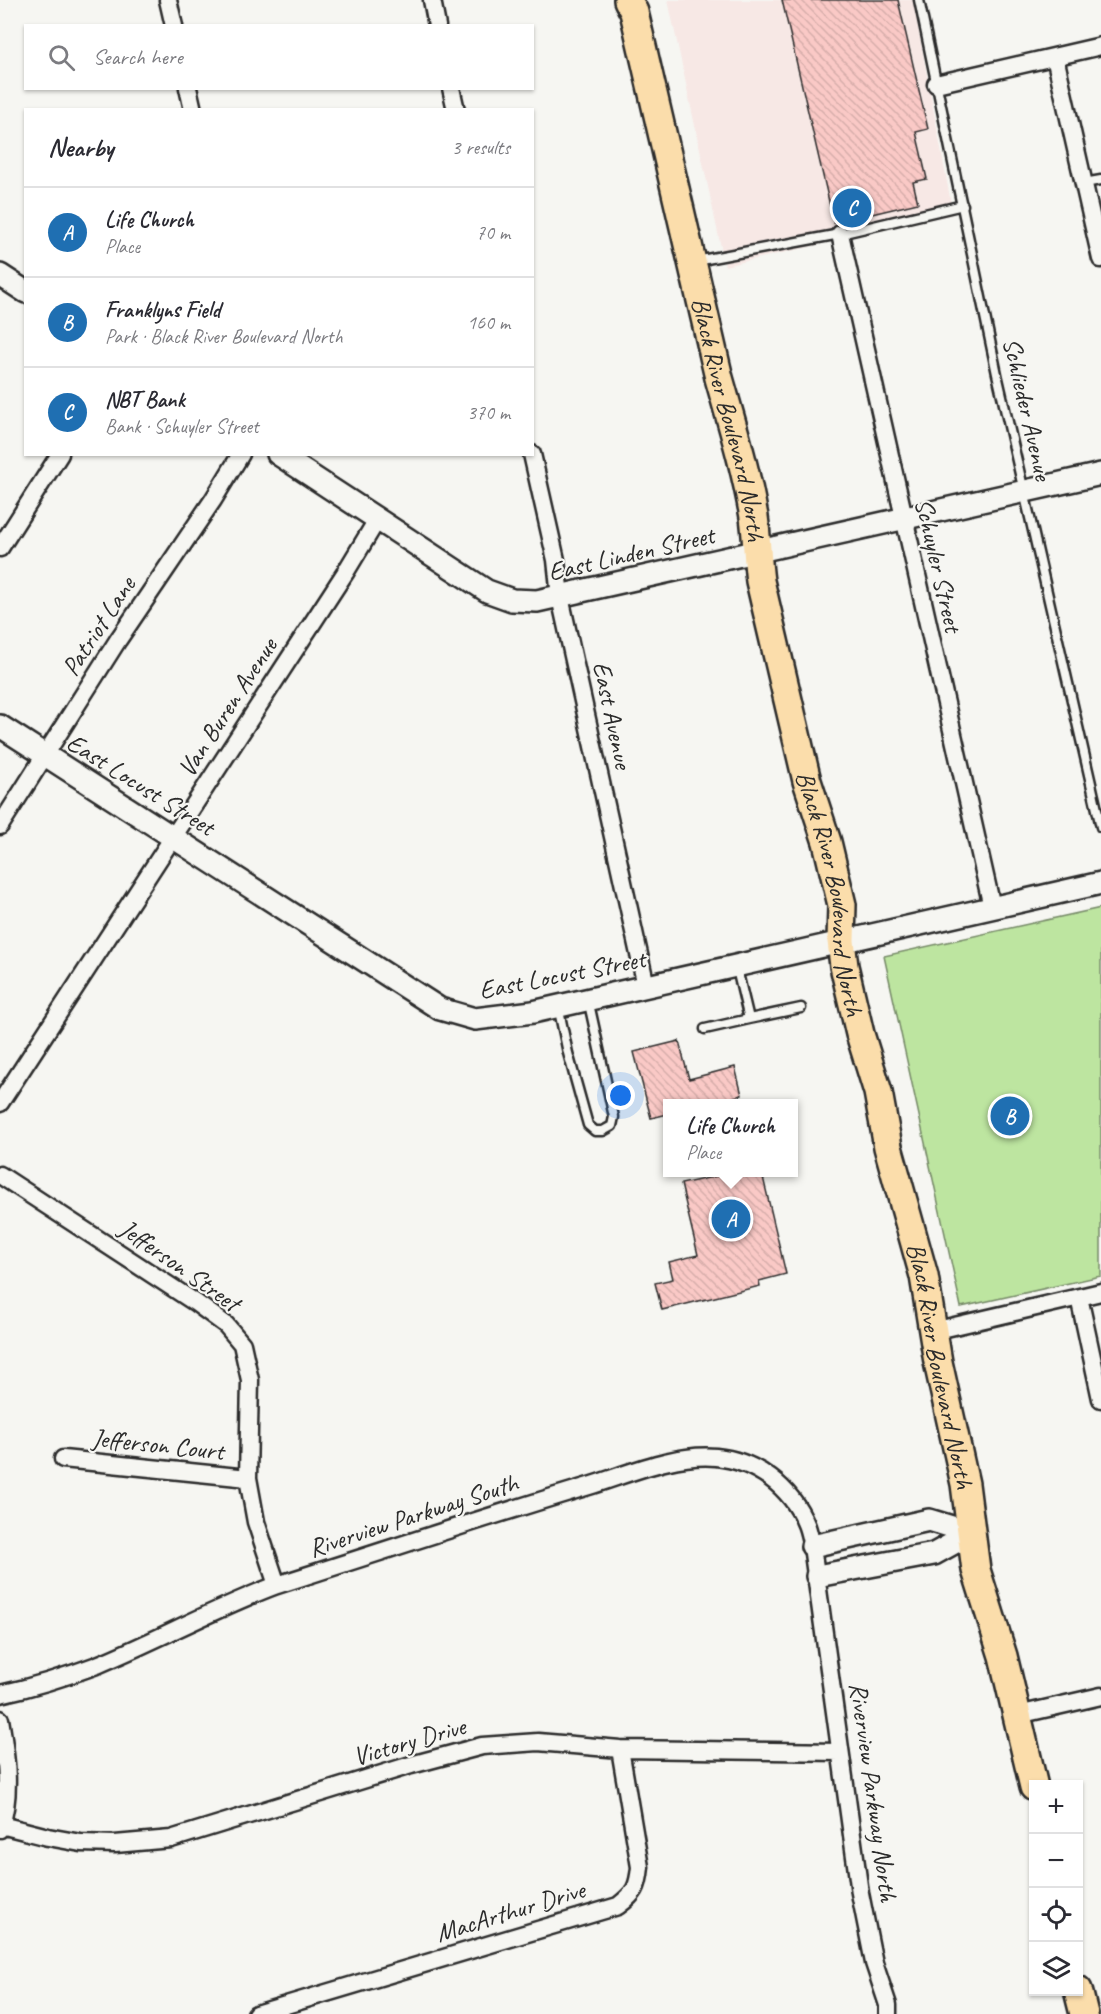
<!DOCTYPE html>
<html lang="en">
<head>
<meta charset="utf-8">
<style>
	:root { --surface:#fff; --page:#f7f7f7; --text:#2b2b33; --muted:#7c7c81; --line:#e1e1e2; --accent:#1f6fb2 }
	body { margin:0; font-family:Caveat,sans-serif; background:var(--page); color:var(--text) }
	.controls { position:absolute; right:18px; bottom:18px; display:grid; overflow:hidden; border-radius:0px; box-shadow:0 2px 4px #0004 }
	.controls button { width:54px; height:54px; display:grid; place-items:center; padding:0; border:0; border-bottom:2px solid var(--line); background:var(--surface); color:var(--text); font:30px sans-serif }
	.you { position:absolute; left:621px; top:1096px; width:21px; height:21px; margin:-15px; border:4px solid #fff; border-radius:50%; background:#1a73e8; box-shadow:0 0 0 9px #1a73e833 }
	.badge { display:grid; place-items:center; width:39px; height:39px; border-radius:50%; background:var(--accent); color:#fff; font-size:20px; font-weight:700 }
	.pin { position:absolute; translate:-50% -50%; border:3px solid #fff; box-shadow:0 2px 6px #0006 }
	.popup { position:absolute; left:663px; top:1099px; width:135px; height:78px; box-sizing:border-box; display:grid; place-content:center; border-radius:0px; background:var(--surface); filter:drop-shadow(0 2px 4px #0005); font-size:20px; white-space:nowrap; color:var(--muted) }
	.popup b { font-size:22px; color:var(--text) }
	.popup::after { content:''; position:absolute; left:50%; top:100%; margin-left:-12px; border:12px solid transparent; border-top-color:var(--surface) }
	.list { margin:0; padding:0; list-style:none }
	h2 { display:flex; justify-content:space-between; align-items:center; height:78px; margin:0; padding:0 24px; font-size:26px }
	h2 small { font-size:20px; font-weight:400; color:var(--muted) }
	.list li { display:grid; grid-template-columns:39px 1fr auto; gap:18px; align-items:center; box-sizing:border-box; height:90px; padding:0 24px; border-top:2px solid var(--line) }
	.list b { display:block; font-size:22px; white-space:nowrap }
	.list p { margin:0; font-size:20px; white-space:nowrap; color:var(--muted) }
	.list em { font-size:20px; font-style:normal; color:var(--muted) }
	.icon { flex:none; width:33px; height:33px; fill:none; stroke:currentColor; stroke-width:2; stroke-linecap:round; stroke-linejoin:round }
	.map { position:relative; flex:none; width:1101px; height:2014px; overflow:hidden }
	.search { position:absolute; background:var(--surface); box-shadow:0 2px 4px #0004; left:24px; top:24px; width:510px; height:66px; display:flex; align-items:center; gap:15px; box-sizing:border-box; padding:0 21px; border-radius:0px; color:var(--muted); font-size:22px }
	.panel { position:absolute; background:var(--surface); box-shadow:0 2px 4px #0004; left:24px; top:108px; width:510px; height:348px; border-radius:0px }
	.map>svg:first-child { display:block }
	.built { fill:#f7e8e5 }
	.park { fill:#bde5a0; stroke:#748866; stroke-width:1.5 }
	.building { fill:url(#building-back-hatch); stroke:#2b2b2b; stroke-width:1.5 }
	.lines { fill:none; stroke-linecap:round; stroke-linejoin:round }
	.service-casing { stroke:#2b2b2b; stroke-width:13 }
	.minor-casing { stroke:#2b2b2b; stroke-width:21 }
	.tertiary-casing { stroke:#2b2b2b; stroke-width:26 }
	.primary-casing { stroke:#2b2b2b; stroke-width:32 }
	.service { stroke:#f6f6f2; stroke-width:8 }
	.minor { stroke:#f6f6f2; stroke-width:16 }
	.tertiary { stroke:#f6f6f2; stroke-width:21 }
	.primary { stroke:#fbddab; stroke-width:27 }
	.labels { text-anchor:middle; stroke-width:4.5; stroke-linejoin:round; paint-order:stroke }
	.street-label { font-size:26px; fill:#2b2b2b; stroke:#f6f6f2 }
</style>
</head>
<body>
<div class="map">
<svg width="1101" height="2014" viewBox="0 0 1101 2014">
	<defs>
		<pattern id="building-back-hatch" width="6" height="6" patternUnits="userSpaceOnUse" patternTransform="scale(1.5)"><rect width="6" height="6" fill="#fac9c6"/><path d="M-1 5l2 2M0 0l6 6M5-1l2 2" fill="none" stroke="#d6adaa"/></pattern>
	</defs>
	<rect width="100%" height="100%" fill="#f6f6f2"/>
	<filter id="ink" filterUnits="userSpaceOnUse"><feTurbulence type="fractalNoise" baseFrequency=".0167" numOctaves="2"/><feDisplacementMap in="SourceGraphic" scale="12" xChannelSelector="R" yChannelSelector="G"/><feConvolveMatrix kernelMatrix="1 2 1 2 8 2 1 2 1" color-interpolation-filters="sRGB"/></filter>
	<g filter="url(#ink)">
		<path class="built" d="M 668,0 L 913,0 L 953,214 L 725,266 Z"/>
		<path class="park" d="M 1101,908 L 1101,1276 L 961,1307 L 884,956 Z"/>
		<path class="building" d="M 782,0 L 898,0 L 928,129 L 916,132 L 927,179 L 913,182 L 918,203 L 834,223 Z
			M 679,1041 L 689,1079 L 735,1067 L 742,1095 L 709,1104 L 668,1104 L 668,1114 L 651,1118 L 634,1052 Z
			M 721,1173 L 762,1173 L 786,1274 L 759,1281 L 760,1286 L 662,1310 L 655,1283 L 673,1279 L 669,1262 L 698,1255 L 681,1184 L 722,1175 Z"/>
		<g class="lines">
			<defs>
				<path id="service" d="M 919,0 L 997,374 L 1101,827
					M 1084,183 L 1101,180
					M 696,261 L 840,234 L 963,205
					M 736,965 L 749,1019 L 801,1008
					M 558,1006 L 568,1053 L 588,1125 L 595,1131 L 603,1131 L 612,1126 L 614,1117 L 588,999
					M 705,1029 L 749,1019"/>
				<path id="minor" d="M 168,0 L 174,26
					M 432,0 L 437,26
					M 1055,57 L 1101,259
					M 936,84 L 1101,46
					M 188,88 L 193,110
					M 451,88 L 456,110
					M 840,234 L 992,907
					M 532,454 L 556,560 L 560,597 L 646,986
					M 0,548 L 60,454
					M 0,826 L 118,640 L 213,500 L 241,454
					M 0,1103 L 345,573 L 377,520
					M 0,1175 L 196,1303 L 226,1325 L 242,1344 L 250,1380 L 248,1478 L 256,1522 L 277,1585
					M 1079,1297 L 1101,1399
					M 933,1331 L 1101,1292
					M 63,1459 L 248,1478
					M 0,1694 C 33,1687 65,1677 97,1665 C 158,1640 215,1608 277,1585 C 381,1552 485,1517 589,1486 C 628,1474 675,1453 716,1457 C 756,1461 791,1487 806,1524 C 809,1531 810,1539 812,1546 L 860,1893 L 874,1963 L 888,2005 L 888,2014
					M 1018,1715 L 1101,1696
					M 0,1719 C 6,1755 12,1793 0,1829
					M 1,1825 L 48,1837 L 81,1843 L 115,1844 L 171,1839 L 411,1765 L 482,1746 L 538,1742 L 620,1749 L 839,1752
					M 256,2014 L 618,1906 C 635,1893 638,1888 640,1867 L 620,1749"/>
				<path id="tertiary" d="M 0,275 L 26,292
					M 278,454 L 487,591 L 512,600 L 537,601 L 1101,474
					M 0,726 L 440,1009 L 475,1019 L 533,1012 L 1101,883
					M 812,1546 L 929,1520 L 972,1533
					M 817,1576 L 934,1554 L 972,1533"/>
				<g id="primary">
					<path id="s1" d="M 628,0 L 634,12 L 719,378 C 732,424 746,470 754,517 C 757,538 757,560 760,581 L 807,781 L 827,842 L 842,905 L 841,941 L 844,966 L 860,1034 L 878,1092 L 888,1147 L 924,1276 L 938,1362 L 965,1484 L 976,1570 L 1003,1656 L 1034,1787"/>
					<path d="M 1078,1990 L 1084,2014"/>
				</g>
			</defs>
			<use href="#service" class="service-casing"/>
			<use href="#minor" class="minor-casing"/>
			<use href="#tertiary" class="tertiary-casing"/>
			<use href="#primary" class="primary-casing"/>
			<use href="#service" class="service"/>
			<use href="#minor" class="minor"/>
			<use href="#tertiary" class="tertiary"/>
			<use href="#primary" class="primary"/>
		</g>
	</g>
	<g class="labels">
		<g class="street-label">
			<text transform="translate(1028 409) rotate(77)" y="9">Schlieder Avenue</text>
			<text dy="9" stroke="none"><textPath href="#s1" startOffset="432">Black River Boulevard North</textPath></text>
			<text transform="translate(631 553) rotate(-13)" y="9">East Linden Street</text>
			<text transform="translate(939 565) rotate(77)" y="9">Schuyler Street</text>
			<text transform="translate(98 626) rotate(-57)" y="9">Patriot Lane</text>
			<text transform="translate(227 707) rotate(-57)" y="9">Van Buren Avenue</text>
			<text transform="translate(613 715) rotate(78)" y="9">East Avenue</text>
			<text transform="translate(141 784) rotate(32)" y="9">East Locust Street</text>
			<text dy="9" stroke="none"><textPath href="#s1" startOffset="918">Black River Boulevard North</textPath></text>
			<text transform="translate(562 974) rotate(-11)" y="9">East Locust Street</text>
			<text transform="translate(180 1265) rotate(35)" y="9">Jefferson Street</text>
			<text dy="9" stroke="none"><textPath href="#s1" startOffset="1404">Black River Boulevard North</textPath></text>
			<text transform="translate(158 1444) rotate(6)" y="9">Jefferson Court</text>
			<text transform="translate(413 1515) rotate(-18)" y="9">Riverview Parkway South</text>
			<text transform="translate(409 1741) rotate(-16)" y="9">Victory Drive</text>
			<text transform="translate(874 1792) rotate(82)" y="9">Riverview Parkway North</text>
			<text transform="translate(510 1911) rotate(-17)" y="9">MacArthur Drive</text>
		</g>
	</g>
</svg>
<div class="controls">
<button>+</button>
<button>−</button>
<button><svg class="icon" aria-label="locate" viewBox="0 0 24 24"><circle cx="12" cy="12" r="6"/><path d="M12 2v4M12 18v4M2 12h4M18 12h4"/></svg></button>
<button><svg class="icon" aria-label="layers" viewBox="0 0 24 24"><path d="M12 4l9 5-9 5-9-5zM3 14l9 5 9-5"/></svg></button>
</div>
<div class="you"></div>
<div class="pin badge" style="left:731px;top:1219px">A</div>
<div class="popup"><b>Life Church</b>Place</div>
<div class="pin badge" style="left:1010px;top:1116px">B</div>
<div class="pin badge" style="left:852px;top:208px">C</div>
<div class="search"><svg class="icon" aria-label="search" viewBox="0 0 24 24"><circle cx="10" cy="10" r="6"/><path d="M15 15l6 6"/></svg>Search here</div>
<section class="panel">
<h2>Nearby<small>3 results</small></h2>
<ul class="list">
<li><span class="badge">A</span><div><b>Life Church</b><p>Place</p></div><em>70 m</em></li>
<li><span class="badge">B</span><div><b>Franklyns Field</b><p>Park · Black River Boulevard North</p></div><em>160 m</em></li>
<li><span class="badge">C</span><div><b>NBT Bank</b><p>Bank · Schuyler Street</p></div><em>370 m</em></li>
</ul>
</section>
</div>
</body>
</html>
